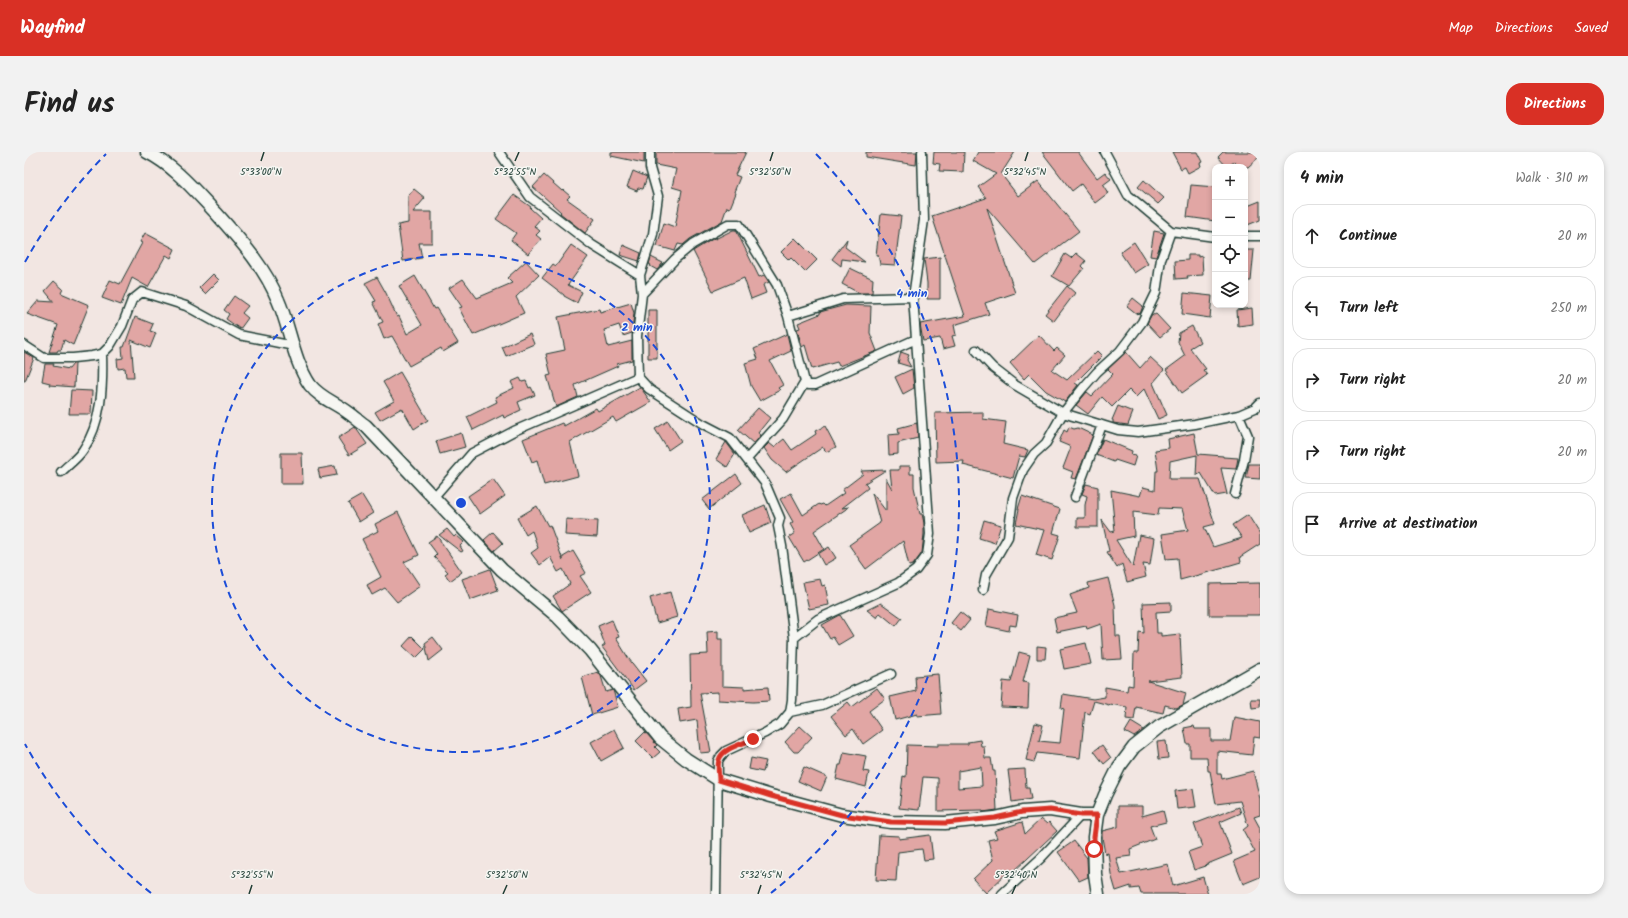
<!DOCTYPE html>
<html lang="en">
<head>
<meta charset="utf-8">
<style>
	:root { --surface:#fff; --page:#f2f2f2; --text:#222; --muted:#767676; --line:#e0e0e0; --accent:#d93025 }
	body { margin:0; font-family:Kalam,sans-serif; background:var(--page); color:var(--text) }
	.controls { position:absolute; right:12px; top:12px; display:grid; overflow:hidden; border-radius:8px; box-shadow:0 2px 6px #0003 }
	.controls button { width:36px; height:36px; display:grid; place-items:center; padding:0; border:0; border-bottom:1px solid var(--line); background:var(--surface); color:var(--text); font:20px sans-serif }
	.stop { position:absolute; width:12px; height:12px; margin:-9px; border:3px solid #d93025; border-radius:50%; background:#fff }
	.stop.end { background:#d93025; border-color:#fff; box-shadow:0 1px 4px #0008 }
	.list { margin:0; padding:0; list-style:none }
	h2 { display:flex; justify-content:space-between; align-items:center; height:52px; margin:0; padding:0 16px; font-size:17px }
	h2 small { font-size:13px; font-weight:400; color:var(--muted) }
	.list li { display:grid; grid-template-columns:26px 1fr auto; gap:12px; align-items:center; box-sizing:border-box; height:64px; margin:0 8px 8px; padding:0 8px; border:1px solid var(--line); border-radius:16px }
	.list b { display:block; font-size:15px; white-space:nowrap }
	.list em { font-size:13px; font-style:normal; color:var(--muted) }
	.icon { flex:none; width:22px; height:22px; fill:none; stroke:currentColor; stroke-width:2; stroke-linecap:round; stroke-linejoin:round }
	.map { position:relative; flex:none; width:1236px; height:742px; overflow:hidden; border-radius:16px }
	header { display:flex; align-items:center; gap:24px; box-sizing:border-box; height:56px; padding:0 20px; background:var(--accent); color:#fff }
	header strong { font-size:19px }
	nav { display:flex; gap:22px; margin-inline-start:auto; font-size:14px }
	.intro { display:flex; align-items:center; justify-content:space-between; box-sizing:border-box; height:96px; padding:0 24px }
	h1 { margin:0; font-size:28px }
	.button { padding:10px 18px; border-radius:16px; background:var(--accent); color:#fff; font-size:14px; font-weight:700 }
	main { display:flex; gap:24px; padding:0 24px }
	aside { flex:1; background:var(--surface); border-radius:16px; box-shadow:0 2px 6px #0003 }
	.map>svg:first-child { display:block }
	.building { fill:#e1a6a4; stroke:#1f3d34; fill-rule:evenodd }
	.lines { fill:none; stroke-linecap:round; stroke-linejoin:round }
	.street-casing { stroke:#1f3d34; stroke-width:11 }
	.secondary-casing { stroke:#1f3d34; stroke-width:15 }
	.street { stroke:#f6f6f2; stroke-width:8 }
	.secondary { stroke:#f6f6f2; stroke-width:12 }
	.route { stroke:#d93025; stroke-width:5 }
	.ticks { fill:none; stroke:#1f3d34; stroke-width:1.5 }
	.ring { fill:none; stroke:#1d4ed8; stroke-width:2; stroke-dasharray:7 5 }
	.ticks-label { font-size:10px; text-anchor:middle; fill:#1f3d34; stroke:#f6f6f2; stroke-width:3; stroke-linejoin:round; paint-order:stroke }
	.centre { fill:#1d4ed8; stroke:#f6f6f2; stroke-width:2 }
	.ring-label { font-size:12px; text-anchor:middle; font-weight:bold; fill:#1d4ed8; stroke:#f6f6f2; stroke-width:3; stroke-linejoin:round; paint-order:stroke }
</style>
</head>
<body>
<header>
<strong>Wayfind</strong>
<nav><a>Map</a><a>Directions</a><a>Saved</a></nav>
</header>
<div class="intro"><h1>Find us</h1><a class="button">Directions</a></div>
<main>
<div class="map">
<svg width="1236" height="742" viewBox="0 0 1236 742">
	<rect width="100%" height="100%" fill="#f2e6e2"/>
	<filter id="ink" filterUnits="userSpaceOnUse"><feTurbulence type="fractalNoise" baseFrequency=".025" numOctaves="2"/><feDisplacementMap in="SourceGraphic" scale="8" xChannelSelector="R" yChannelSelector="G"/><feConvolveMatrix kernelMatrix="1 2 1 2 8 2 1 2 1" color-interpolation-filters="sRGB"/></filter>
	<g filter="url(#ink)">
		<path class="building" d="M 587,0 L 620,0 L 620,11 L 587,4 Z
			M 632,0 L 722,0 L 711,23 L 716,25 L 710,40 L 712,41 L 706,56 L 703,55 L 698,69 L 666,87 L 659,93 L 654,92 L 651,99 L 633,94 L 640,71 L 651,75 L 658,38 L 648,35 L 652,17 L 632,13 Z
			M 842,0 L 893,0 L 892,13 L 842,5 Z
			M 910,0 L 940,0 L 939,20 L 915,19 L 916,12 L 909,11 Z
			M 954,0 L 991,0 L 977,22 L 994,44 L 1014,29 L 1055,79 L 1011,112 L 963,56 L 991,141 L 961,151 L 965,162 L 930,173 L 932,183 L 928,184 L 931,194 L 919,197 L 916,186 L 899,189 L 896,172 L 941,164 L 908,64 L 962,46 L 954,35 L 972,22 L 949,9 Z
			M 1018,0 L 1054,0 L 1073,26 L 1081,20 L 1087,27 L 1079,33 L 1084,41 L 1071,51 L 1057,32 L 1048,39 Z
			M 1148,0 L 1173,0 L 1178,10 L 1176,11 L 1177,14 L 1164,21 L 1161,15 L 1157,17 Z
			M 1199,0 L 1231,0 L 1235,5 L 1224,15 L 1215,15 L 1210,10 L 1203,15 L 1194,5 Z
			M 609,19 L 623,25 L 619,37 L 614,36 L 613,39 L 603,35 Z
			M 520,23 L 538,39 L 539,38 L 546,44 L 543,47 L 571,67 L 561,81 L 536,61 L 537,60 L 509,35 Z
			M 1120,28 L 1140,46 L 1134,52 L 1114,35 Z
			M 1167,33 L 1191,35 L 1191,69 L 1163,65 Z
			M 390,37 L 401,46 L 389,60 L 408,60 L 408,91 L 395,91 L 398,106 L 379,109 L 374,73 L 384,71 L 384,44 Z
			M 490,43 L 507,55 L 506,56 L 517,66 L 510,74 L 516,79 L 512,83 L 517,87 L 504,102 L 487,88 L 492,81 L 472,67 Z
			M 1236,49 L 1236,68 L 1221,74 L 1221,55 Z
			M 857,62 L 877,64 L 871,113 L 856,112 L 854,103 L 852,103 Z
			M 709,78 L 712,78 L 735,125 L 740,123 L 745,130 L 739,133 L 742,141 L 727,147 L 720,126 L 689,139 L 669,99 L 692,85 L 691,87 Z
			M 1130,79 L 1140,81 L 1132,105 L 1126,104 Z
			M 121,81 L 151,97 L 147,106 L 142,103 L 124,135 L 108,126 L 97,153 L 78,146 L 86,128 L 96,132 L 118,91 L 116,90 Z
			M 771,86 L 793,108 L 781,120 L 767,106 L 765,108 L 757,100 Z
			M 823,87 L 821,95 L 841,110 L 818,107 L 817,114 L 808,107 Z
			M 1110,90 L 1124,112 L 1110,121 L 1096,100 Z
			M 547,93 L 564,105 L 544,133 L 558,140 L 553,151 L 540,144 L 540,143 L 518,126 L 529,112 L 532,114 Z
			M 599,93 L 617,101 L 615,109 L 596,103 Z
			M 1221,98 L 1230,98 L 1227,129 L 1221,129 Z
			M 1052,101 L 1062,109 L 1058,114 L 1060,116 L 1045,134 L 1028,124 L 1041,102 L 1047,106 Z
			M 1164,103 L 1174,103 L 1174,105 L 1178,104 L 1179,123 L 1163,124 L 1164,126 L 1152,127 L 1151,109 L 1164,108 Z
			M 627,105 L 639,111 L 633,118 L 626,114 L 627,113 L 625,112 Z
			M 916,105 L 916,147 L 903,147 L 903,131 L 900,107 Z
			M 502,109 L 515,123 L 492,145 L 500,161 L 449,183 L 435,156 L 438,155 L 425,136 L 439,127 L 453,146 L 488,131 L 483,126 Z
			M 826,116 L 849,127 L 848,141 L 835,141 L 818,132 Z
			M 189,122 L 195,128 L 181,142 L 175,136 Z
			M 391,124 L 410,157 L 412,156 L 434,191 L 419,200 L 417,196 L 385,214 L 368,184 L 360,187 L 354,172 L 359,170 L 349,150 L 352,149 L 341,131 L 353,125 L 362,141 L 373,165 L 375,164 L 383,182 L 398,173 L 375,134 Z
			M 30,129 L 39,137 L 37,141 L 65,153 L 49,193 L 40,188 L 37,198 L 34,198 L 33,200 L 25,200 L 34,173 L 3,162 L 14,149 L 30,150 L 21,139 Z
			M 1043,134 L 1051,141 L 1030,169 L 1021,162 Z
			M 1160,141 L 1188,144 L 1186,166 L 1158,162 Z
			M 210,144 L 224,154 L 218,161 L 224,166 L 216,177 L 202,167 L 205,162 L 200,158 Z
			M 1109,146 L 1119,154 L 1116,162 L 1114,161 L 1113,162 L 1103,154 Z
			M 607,151 L 610,161 L 608,181 L 599,184 L 595,173 L 580,178 L 584,195 L 608,189 L 608,208 L 593,212 L 594,214 L 551,233 L 554,245 L 532,255 L 523,224 L 527,223 L 522,202 L 541,198 L 534,165 L 575,157 L 576,160 Z
			M 822,153 L 847,154 L 846,181 L 853,199 L 815,214 L 813,210 L 788,217 L 781,193 L 778,195 L 773,177 L 776,176 L 774,171 L 796,162 L 796,160 Z
			M 1228,156 L 1229,172 L 1214,174 L 1213,158 Z
			M 624,158 L 633,158 L 633,206 L 624,206 Z
			M 1128,162 L 1130,163 L 1132,162 L 1146,177 L 1136,185 L 1123,171 Z
			M 111,165 L 129,172 L 126,179 L 132,181 L 126,196 L 107,188 L 110,225 L 102,225 L 101,216 L 94,217 L 93,207 L 99,206 L 98,195 L 100,195 Z
			M 1168,174 L 1176,190 L 1166,196 L 1182,217 L 1179,218 L 1183,223 L 1158,241 L 1142,218 L 1161,204 L 1154,190 L 1155,181 Z
			M 506,182 L 510,192 L 482,204 L 478,195 Z
			M 763,182 L 767,199 L 746,209 L 759,233 L 754,236 L 756,238 L 736,249 L 727,234 L 721,211 L 734,207 L 730,197 Z
			M 1015,183 L 1030,199 L 1033,196 L 1041,203 L 1028,218 L 1043,228 L 1073,199 L 1078,204 L 1051,231 L 1054,233 L 1041,250 L 1022,239 L 1005,222 L 1000,227 L 986,211 Z
			M 0,200 L 10,206 L 1,229 L 0,229 Z
			M 877,200 L 885,203 L 883,208 L 887,215 L 874,211 Z
			M 1102,200 L 1116,216 L 1126,205 L 1140,218 L 1129,231 L 1143,263 L 1134,267 L 1120,237 L 1112,245 L 1105,238 L 1088,255 L 1078,245 L 1064,262 L 1052,253 L 1063,240 L 1068,244 L 1089,222 L 1084,217 Z
			M 51,211 L 50,235 L 25,233 L 26,231 L 18,229 L 21,212 L 30,212 L 29,214 L 45,217 L 49,212 Z
			M 888,217 L 890,236 L 879,242 L 871,225 Z
			M 376,220 L 404,268 L 390,277 L 378,256 L 356,268 L 351,260 L 370,249 L 359,230 Z
			M 496,226 L 498,230 L 502,229 L 505,236 L 507,235 L 511,243 L 494,250 L 497,258 L 480,266 L 479,263 L 449,278 L 443,265 L 473,250 L 471,245 L 490,236 L 487,230 Z
			M 616,235 L 627,250 L 592,270 L 589,265 L 546,290 L 554,324 L 520,333 L 513,308 L 508,310 L 499,287 L 538,271 L 540,274 L 572,256 L 574,259 Z
			M 47,238 L 68,239 L 67,262 L 45,262 Z
			M 1094,254 L 1109,260 L 1104,273 L 1089,271 L 1089,268 L 1088,268 Z
			M 734,256 L 746,266 L 734,281 L 737,283 L 730,292 L 714,278 Z
			M 959,260 L 959,267 L 982,270 L 979,292 L 1004,298 L 1001,305 L 995,304 L 989,326 L 939,313 L 940,309 L 912,310 L 911,261 Z
			M 644,269 L 657,289 L 644,298 L 631,277 Z
			M 893,271 L 894,286 L 874,291 L 874,302 L 865,303 L 864,283 L 875,282 L 874,276 Z
			M 801,274 L 812,295 L 802,300 L 799,295 L 762,320 L 748,308 L 740,296 L 745,291 L 750,295 L 760,287 L 768,298 L 792,282 L 791,279 Z
			M 331,275 L 343,292 L 325,303 L 314,286 Z
			M 1045,275 L 1050,277 L 1054,276 L 1069,283 L 1052,327 L 1047,326 L 1049,320 L 1039,316 L 1047,295 L 1035,290 L 1040,278 L 1043,280 Z
			M 437,281 L 441,295 L 416,302 L 412,289 Z
			M 1170,281 L 1174,302 L 1199,304 L 1199,305 L 1214,306 L 1212,317 L 1197,316 L 1203,342 L 1191,344 L 1177,321 L 1172,324 L 1173,303 L 1146,309 L 1145,327 L 1176,327 L 1191,372 L 1180,375 L 1189,395 L 1218,386 L 1209,373 L 1224,363 L 1236,382 L 1236,392 L 1216,405 L 1217,410 L 1200,415 L 1200,416 L 1156,428 L 1154,406 L 1142,407 L 1138,382 L 1164,378 L 1158,357 L 1135,356 L 1134,363 L 1109,360 L 1110,384 L 1092,388 L 1109,415 L 1115,383 L 1130,386 L 1126,413 L 1119,412 L 1122,425 L 1103,430 L 1098,412 L 1093,416 L 1083,400 L 1085,399 L 1078,368 L 1087,380 L 1091,379 L 1087,338 L 1116,344 L 1119,335 L 1131,338 L 1132,319 L 1134,319 L 1131,298 L 1145,296 L 1144,287 Z
			M 1079,287 L 1108,299 L 1107,303 L 1112,304 L 1109,314 L 1091,308 L 1090,310 L 1072,303 Z
			M 702,290 L 711,302 L 703,315 L 692,307 Z
			M 257,301 L 278,301 L 279,332 L 257,332 Z
			M 1225,312 L 1236,312 L 1236,327 L 1222,326 Z
			M 311,314 L 313,323 L 296,326 L 294,317 Z
			M 875,314 L 886,314 L 886,322 L 890,322 L 890,335 L 896,362 L 898,362 L 900,371 L 900,382 L 898,401 L 889,413 L 885,414 L 879,389 L 842,417 L 825,393 L 856,371 L 848,341 L 862,359 L 862,326 L 868,337 L 866,318 L 875,318 Z
			M 862,318 L 841,331 L 844,336 L 818,356 L 825,355 L 790,379 L 800,397 L 780,410 L 765,385 L 771,381 L 766,372 L 769,370 L 756,347 L 767,341 L 779,363 L 795,352 L 796,353 L 799,352 L 801,354 L 820,341 L 818,338 L 839,322 L 837,319 Z
			M 712,322 L 718,331 L 685,357 L 678,348 Z
			M 469,327 L 481,344 L 456,362 L 444,344 Z
			M 1062,332 L 1074,335 L 1074,375 L 1053,375 L 1053,366 L 1061,366 L 1061,353 L 1063,344 L 1058,342 Z
			M 338,343 L 349,361 L 335,370 L 324,351 Z
			M 998,344 L 1036,357 L 1029,381 L 1036,383 L 1028,408 L 1012,403 L 1020,378 L 992,372 L 995,357 L 994,357 Z
			M 741,353 L 747,371 L 725,381 L 718,363 Z
			M 513,354 L 524,374 L 526,373 L 539,408 L 539,405 L 549,399 L 562,421 L 556,424 L 567,440 L 538,459 L 529,444 L 546,432 L 539,417 L 534,420 L 526,405 L 516,413 L 507,401 L 514,396 L 508,379 L 502,383 L 493,366 Z
			M 374,360 L 395,403 L 380,410 L 396,434 L 373,450 L 361,436 L 348,443 L 343,433 L 357,425 L 338,387 L 354,379 L 351,372 Z
			M 542,367 L 574,369 L 573,385 L 541,383 Z
			M 960,368 L 977,373 L 971,391 L 955,386 Z
			M 423,377 L 430,385 L 432,383 L 440,390 L 436,394 L 439,399 L 437,400 L 415,383 Z
			M 469,380 L 479,391 L 470,399 L 460,388 Z
			M 413,384 L 438,420 L 426,429 L 421,422 L 424,420 L 410,405 L 413,402 L 404,390 Z
			M 805,395 L 812,406 L 800,413 L 794,402 Z
			M 466,417 L 474,438 L 446,448 L 438,427 Z
			M 1084,426 L 1091,453 L 1092,484 L 1096,484 L 1098,507 L 1079,508 L 1077,472 L 1063,477 L 1062,474 L 1033,480 L 1030,466 L 1053,461 L 1046,443 L 1065,436 L 1064,431 Z
			M 796,427 L 798,434 L 801,433 L 805,453 L 785,457 L 779,430 Z
			M 1236,431 L 1236,463 L 1185,463 L 1185,432 Z
			M 646,440 L 653,465 L 633,471 L 626,446 Z
			M 1147,450 L 1147,459 L 1132,460 L 1133,481 L 1137,481 L 1137,484 L 1156,482 L 1158,525 L 1124,529 L 1162,541 L 1159,553 L 1152,556 L 1141,553 L 1139,561 L 1112,555 L 1110,568 L 1102,567 L 1103,555 L 1086,552 L 1085,553 L 1070,549 L 1066,562 L 1061,560 L 1056,606 L 1013,601 L 1010,610 L 1002,608 L 1011,571 L 1019,573 L 1015,589 L 1036,591 L 1040,557 L 1037,556 L 1039,542 L 1069,547 L 1081,545 L 1081,535 L 1103,539 L 1104,533 L 1109,534 L 1110,501 L 1114,501 L 1115,480 L 1120,481 L 1119,451 Z
			M 857,451 L 878,466 L 872,474 L 856,461 L 853,466 L 843,458 Z
			M 965,457 L 994,463 L 992,474 L 986,473 L 985,479 L 962,474 Z
			M 936,460 L 946,468 L 937,479 L 927,471 Z
			M 816,463 L 829,484 L 814,493 L 809,485 L 806,487 L 798,473 Z
			M 588,468 L 595,485 L 592,486 L 605,507 L 622,529 L 610,538 L 578,495 L 581,493 L 574,474 Z
			M 694,479 L 694,487 L 698,487 L 698,534 L 720,535 L 720,537 L 744,535 L 745,549 L 729,550 L 694,548 L 694,540 L 676,541 L 687,600 L 676,601 L 673,568 L 656,571 L 654,557 L 667,555 L 666,503 L 684,502 L 683,480 Z
			M 388,484 L 401,497 L 392,506 L 379,494 Z
			M 409,485 L 419,498 L 405,509 L 401,491 Z
			M 1062,491 L 1067,512 L 1040,517 L 1036,497 Z
			M 1013,494 L 1022,495 L 1021,507 L 1013,507 Z
			M 995,500 L 1006,503 L 999,530 L 1005,531 L 1004,556 L 977,555 L 979,529 L 987,530 Z
			M 574,520 L 577,524 L 582,540 L 589,538 L 594,555 L 568,563 L 558,525 Z
			M 914,522 L 917,562 L 893,564 L 893,562 L 871,568 L 866,545 L 892,539 L 891,524 Z
			M 853,536 L 861,547 L 845,559 L 858,578 L 839,592 L 829,577 L 822,583 L 807,564 L 824,550 L 828,555 Z
			M 1227,547 L 1236,547 L 1236,555 L 1228,556 Z
			M 1210,565 L 1236,570 L 1236,586 L 1230,585 L 1228,603 L 1193,599 L 1193,622 L 1197,622 L 1198,627 L 1229,619 L 1236,647 L 1236,663 L 1230,665 L 1236,676 L 1236,725 L 1219,732 L 1210,709 L 1231,700 L 1219,678 L 1224,674 L 1216,649 L 1192,652 L 1186,619 L 1184,619 L 1183,605 L 1166,605 L 1166,592 L 1163,592 L 1160,576 L 1170,574 L 1171,577 L 1187,577 L 1187,589 L 1206,589 Z
			M 1107,570 L 1120,578 L 1110,585 L 1101,580 Z
			M 776,574 L 788,585 L 774,600 L 770,600 L 761,590 Z
			M 590,577 L 600,596 L 577,609 L 567,590 Z
			M 621,580 L 633,593 L 631,595 L 636,600 L 629,606 L 612,589 Z
			M 956,588 L 957,594 L 960,594 L 961,606 L 967,606 L 969,619 L 971,619 L 973,658 L 959,660 L 959,658 L 914,659 L 914,626 L 899,625 L 895,658 L 875,656 L 879,624 L 882,625 L 883,593 L 914,594 L 914,592 L 944,592 L 944,590 ZM 957,615 L 958,634 L 934,636 L 934,619 Z
			M 1142,589 L 1144,606 L 1135,607 L 1133,590 Z
			M 1078,593 L 1087,606 L 1080,612 L 1070,599 Z
			M 820,600 L 842,604 L 839,619 L 845,620 L 842,635 L 812,627 L 815,613 L 817,613 Z
			M 727,606 L 742,609 L 739,620 L 725,617 Z
			M 780,615 L 803,625 L 797,639 L 774,629 Z
			M 1001,617 L 1002,636 L 1005,636 L 1007,647 L 988,650 L 984,618 Z
			M 1169,637 L 1172,655 L 1153,657 L 1151,639 Z
			M 1094,654 L 1118,654 L 1118,664 L 1139,658 L 1142,670 L 1126,674 L 1131,687 L 1106,697 L 1107,704 L 1092,706 L 1097,722 L 1144,712 L 1149,734 L 1179,725 L 1184,742 L 1117,742 L 1115,736 L 1107,737 L 1107,734 L 1092,739 L 1087,722 L 1084,701 L 1081,702 L 1078,685 L 1078,679 L 1094,675 Z
			M 1215,655 L 1217,661 L 1196,670 L 1208,702 L 1181,713 L 1182,714 L 1170,718 L 1164,700 L 1178,695 L 1170,672 Z
			M 1017,667 L 1023,672 L 1025,670 L 1033,679 L 988,721 L 986,718 L 962,741 L 949,727 L 969,708 L 964,688 L 973,686 L 970,679 L 998,670 L 1001,682 Z
			M 855,683 L 875,684 L 875,687 L 906,683 L 909,707 L 900,708 L 898,697 L 874,700 L 872,729 L 852,728 Z
			M 1050,689 L 1063,706 L 1064,725 L 1055,729 L 1034,700 Z"/>
		<g class="lines">
			<defs>
				<path id="street" d="M 475,0 L 506,45 L 568,93 L 616,123
					M 626,0 L 626,16 L 634,44 L 629,82 L 616,123 L 618,142 L 613,184 L 614,225 L 625,237 L 679,272 L 706,286 L 741,331 L 756,366 L 754,374 L 758,394 L 770,486 L 768,548 L 766,560 L 756,572 L 741,581 L 702,599 L 697,604 L 694,609 L 692,742
					M 1081,0 L 1104,43 L 1147,79 L 1191,85
					M 1221,84 L 1236,84
					M 618,142 L 651,107 L 669,92 L 704,72 L 715,72 L 753,133 L 764,164 L 781,230 L 784,233 L 791,233 L 892,187
					M 764,164 L 819,147 L 889,145
					M 0,193 L 20,206 L 49,206 L 68,204 L 78,202 L 86,194 L 98,174 L 108,148 L 118,140 L 162,154 L 215,183 L 270,194
					M 952,198 L 969,216 L 991,233 L 1039,261 L 1094,278 L 1114,280 L 1171,272 L 1215,263 L 1231,256 L 1236,251
					M 723,307 L 759,267 L 781,230
					M 37,320 C 44,313 54,306 59,298 C 78,271 79,233 78,202
					M 1211,342 L 1220,308 L 1224,284 L 1215,263
					M 1051,345 L 1078,273
					M 409,346 L 448,301 L 490,279 L 614,225
					M 959,438 L 962,423 L 984,385 L 989,346 L 999,318 L 1010,302 L 1022,291 L 1039,261 L 1059,236 L 1073,220 L 1096,199 L 1118,170 L 1132,141 L 1137,107 L 1147,79
					M 770,486 L 794,467 L 874,431 L 892,418 L 903,403 L 906,382 L 889,145 L 900,68 L 898,0
					M 766,560 L 798,553 L 867,522
					M 978,742 L 1017,706 L 1057,663"/>
				<path id="secondary" d="M 123,0 C 151,14 172,40 193,62 C 216,88 241,115 254,148 C 266,175 269,208 286,233 C 296,246 312,251 325,261 C 331,265 336,270 342,274 L 478,418 L 534,465 L 566,498 L 636,586 L 662,607 L 695,628 L 747,644 L 818,663 L 867,670 L 921,671 L 971,666 L 998,660 L 1026,658 L 1057,663 L 1073,663
					M 1074,742 L 1071,722 L 1070,685 L 1073,663 L 1081,643 L 1095,615 L 1110,595 L 1135,575 L 1236,517"/>
			</defs>
			<use href="#street" class="street-casing"/>
			<use href="#secondary" class="secondary-casing"/>
			<use href="#street" class="street"/>
			<use href="#secondary" class="secondary"/>
		</g>
	</g>
	<g class="lines" filter="url(#ink)">
		<path class="route" d="M 729,587 C 719,592 698,596 695,608 C 693,614 695,622 695,628 L 747,644 L 818,663 L 867,670 L 921,671 L 971,666 L 998,660 L 1026,658 L 1057,663 L 1073,663 L 1070,685 L 1070,697"/>
	</g>
	<path class="ticks" d="M 237,9 L 240,0M 491,9 L 495,0M 746,9 L 749,0M 1001,9 L 1004,0M 225,742 L 228,733M 479,742 L 483,733M 734,742 L 737,733M 988,742 L 992,733"/>
	<g class="ring">
		<circle cx="437" cy="351" r="249"/>
		<path d="M127 741A498 498 0 0 1 1 592M1 110A498 498 0 0 1 82 2M792 2A498 498 0 0 1 747 741"/>
	</g>
	<g class="ticks-label">
		<text x="237" y="23">5°33'00"N</text>
		<text x="491" y="23">5°32'55"N</text>
		<text x="746" y="23">5°32'50"N</text>
		<text x="1001" y="23">5°32'45"N</text>
		<text x="228" y="726">5°32'55"N</text>
		<text x="483" y="726">5°32'50"N</text>
		<text x="737" y="726">5°32'45"N</text>
		<text x="992" y="726">5°32'40"N</text>
	</g>
	<circle cx="437" cy="351" r="6" class="centre"/>
	<g class="ring-label">
		<text x="888" y="145">4 min</text>
		<text x="613" y="179">2 min</text>
	</g>
</svg>
<div class="controls">
<button>+</button>
<button>−</button>
<button><svg class="icon" aria-label="locate" viewBox="0 0 24 24"><circle cx="12" cy="12" r="6"/><path d="M12 2v4M12 18v4M2 12h4M18 12h4"/></svg></button>
<button><svg class="icon" aria-label="layers" viewBox="0 0 24 24"><path d="M12 4l9 5-9 5-9-5zM3 14l9 5 9-5"/></svg></button>
</div>
<div class="stop" style="left:1070px;top:697px"></div>
<div class="stop end" style="left:729px;top:587px"></div>
</div>
<aside>
<h2>4 min<small>Walk · 310 m</small></h2>
<ul class="list">
<li><svg class="icon" aria-label="ahead" viewBox="0 0 24 24"><path d="M12 20V5M6 11l6-6 6 6"/></svg><div><b>Continue</b></div><em>20 m</em></li>
<li><svg class="icon" aria-label="left" viewBox="0 0 24 24"><path d="M17 20v-9H6M10 6l-5 5 5 5"/></svg><div><b>Turn left</b></div><em>250 m</em></li>
<li><svg class="icon" aria-label="right" viewBox="0 0 24 24"><path d="M7 20v-9h11M14 6l5 5-5 5"/></svg><div><b>Turn right</b></div><em>20 m</em></li>
<li><svg class="icon" aria-label="right" viewBox="0 0 24 24"><path d="M7 20v-9h11M14 6l5 5-5 5"/></svg><div><b>Turn right</b></div><em>20 m</em></li>
<li><svg class="icon" aria-label="arrive" viewBox="0 0 24 24"><path d="M6 21V4h12l-3 4 3 4H6"/></svg><div><b>Arrive at destination</b></div></li>
</ul>
</aside>
</main>
</body>
</html>
